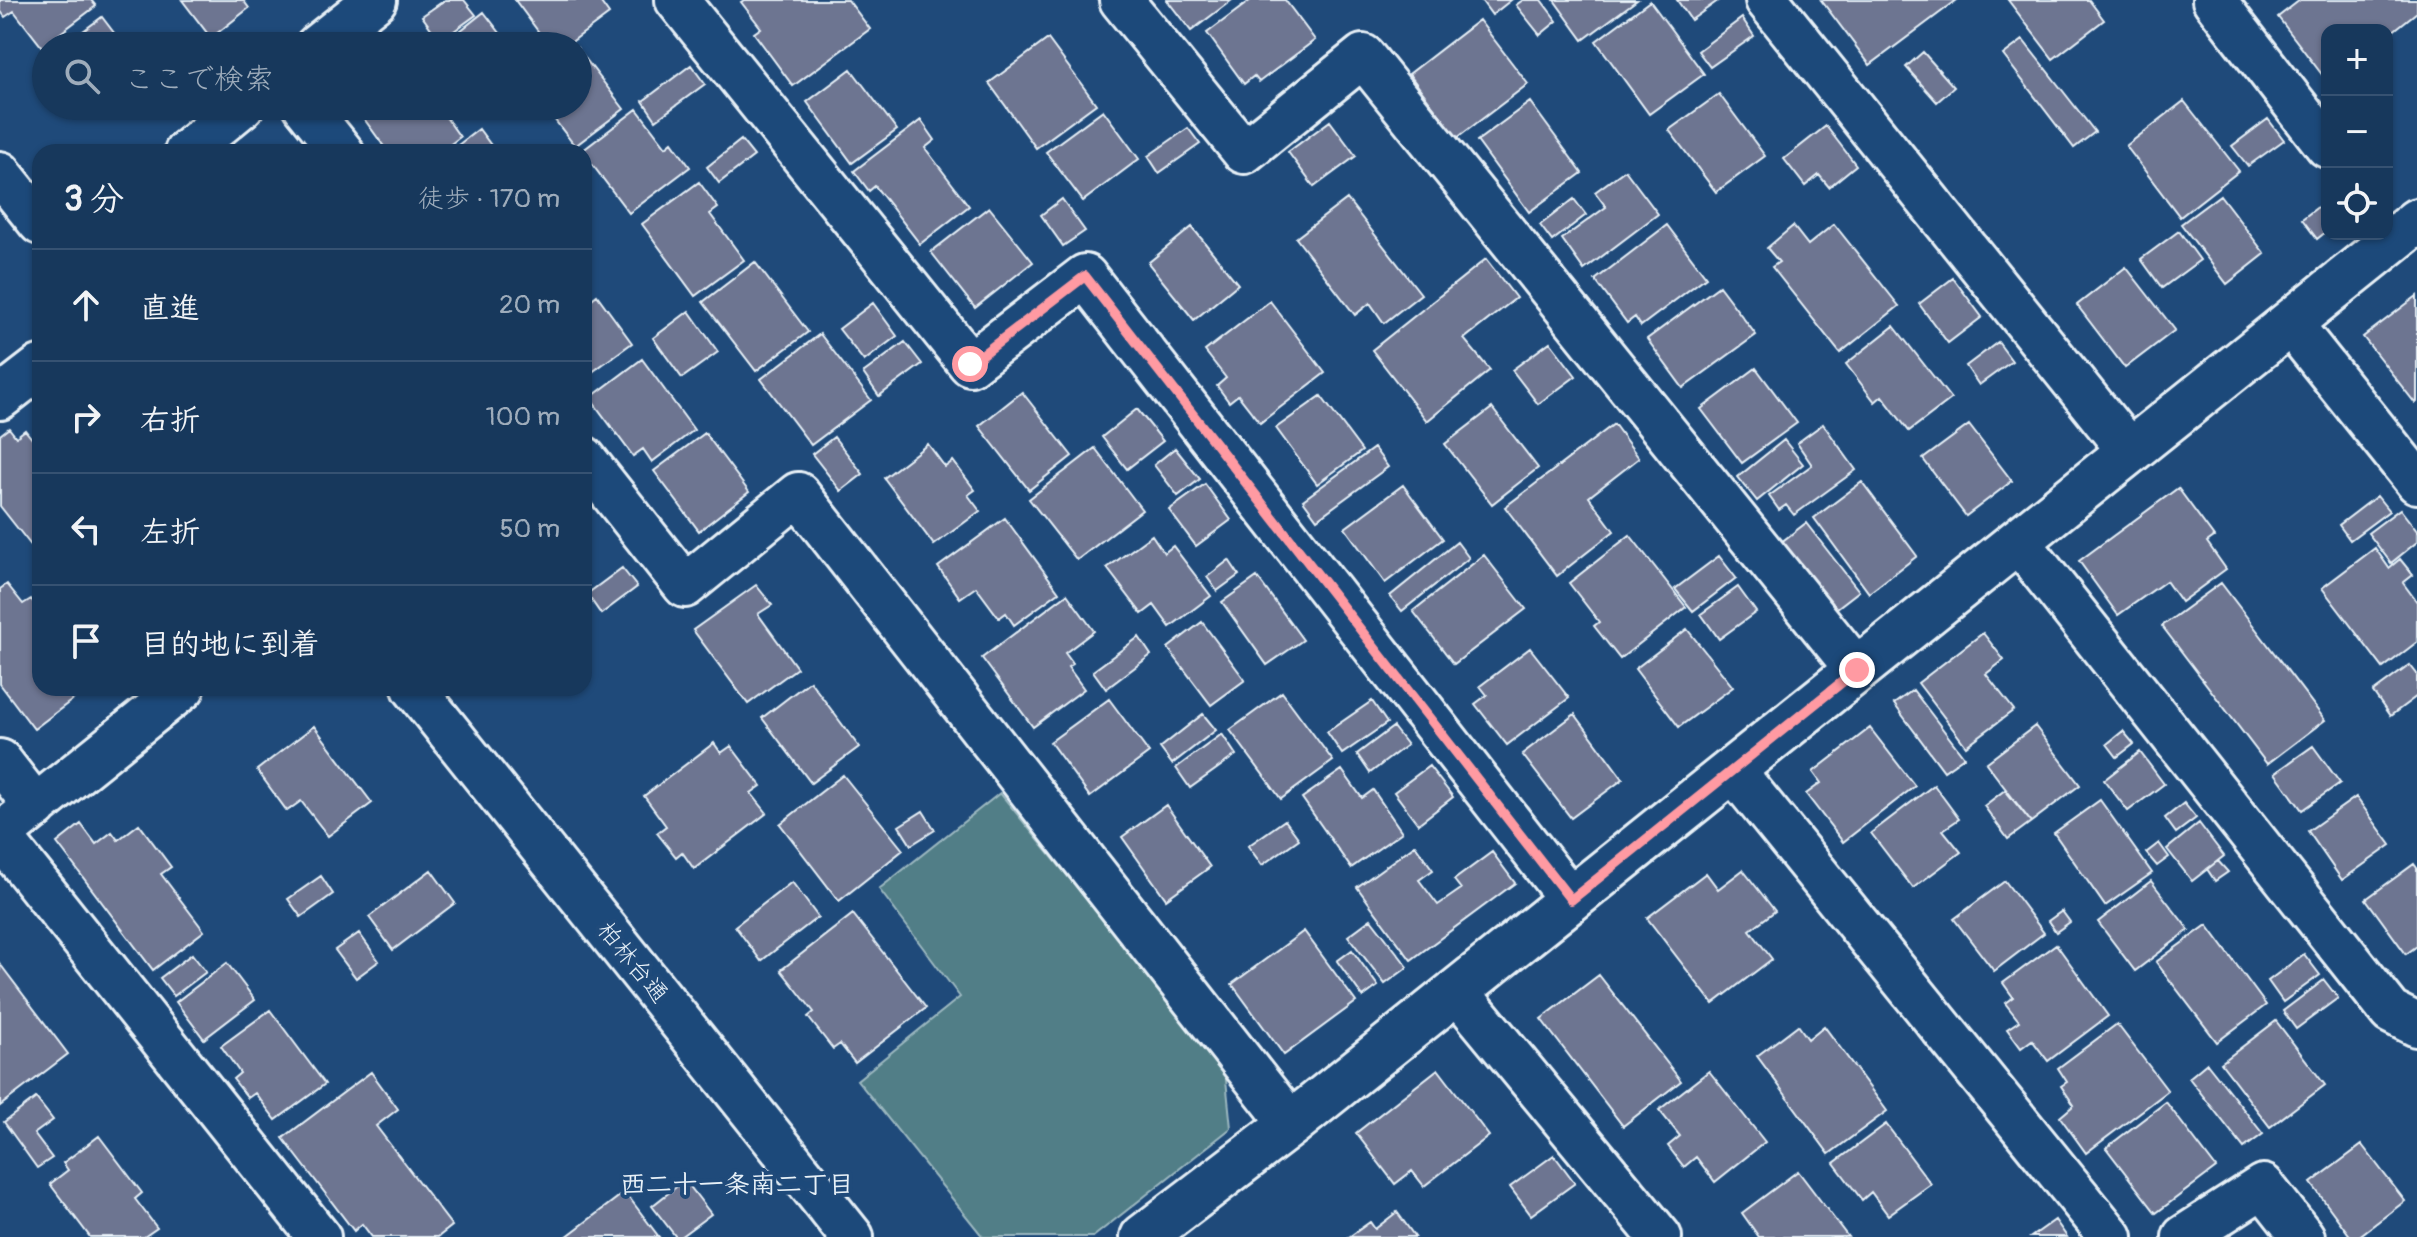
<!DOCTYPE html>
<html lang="ja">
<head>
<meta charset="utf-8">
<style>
	:root { --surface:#17385c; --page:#203f62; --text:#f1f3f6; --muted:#9eacbb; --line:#365272 }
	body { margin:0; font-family:Pangolin,"Klee One",sans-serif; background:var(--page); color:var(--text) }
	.controls { position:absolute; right:24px; top:24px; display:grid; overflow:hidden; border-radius:16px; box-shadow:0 2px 6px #0004 }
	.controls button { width:72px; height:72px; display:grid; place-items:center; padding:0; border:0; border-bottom:2px solid var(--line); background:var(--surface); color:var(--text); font:40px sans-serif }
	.stop { position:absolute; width:24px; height:24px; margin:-18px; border:6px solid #ff9aa2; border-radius:50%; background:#fff }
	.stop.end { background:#ff9aa2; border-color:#fff; box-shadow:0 2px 8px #0008 }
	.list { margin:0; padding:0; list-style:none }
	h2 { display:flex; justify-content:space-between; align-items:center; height:104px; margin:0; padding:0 32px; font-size:34px }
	h2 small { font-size:26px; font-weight:400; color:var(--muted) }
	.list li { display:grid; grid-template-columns:52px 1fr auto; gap:24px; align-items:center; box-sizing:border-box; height:112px; padding:0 32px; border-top:2px solid var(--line) }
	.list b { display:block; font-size:30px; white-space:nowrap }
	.list em { font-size:26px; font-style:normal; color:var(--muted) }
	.icon { flex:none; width:44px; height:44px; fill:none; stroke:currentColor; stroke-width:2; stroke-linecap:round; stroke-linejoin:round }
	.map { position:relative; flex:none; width:2417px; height:1237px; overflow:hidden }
	.search { position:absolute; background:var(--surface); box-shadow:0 2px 6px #0004; left:32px; top:32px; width:560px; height:88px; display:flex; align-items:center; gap:20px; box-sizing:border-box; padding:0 28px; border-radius:44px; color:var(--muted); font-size:30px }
	.panel { position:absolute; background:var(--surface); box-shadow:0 2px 6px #0004; left:32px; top:144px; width:560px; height:552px; border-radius:24px }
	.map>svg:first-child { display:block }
	.green { fill:#517e87; stroke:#9cb8c0; stroke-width:2 }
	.building { fill:#6d7491; stroke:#e8f1f8; stroke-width:2 }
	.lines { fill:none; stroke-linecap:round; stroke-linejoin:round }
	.street-casing { stroke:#e8f1f8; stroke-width:48 }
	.secondary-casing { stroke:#e8f1f8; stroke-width:50 }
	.street { stroke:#1f4a7a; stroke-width:42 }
	.secondary { stroke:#1f4a7a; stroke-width:44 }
	.route { stroke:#ff9aa2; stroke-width:10 }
	.labels { text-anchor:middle; stroke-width:8; stroke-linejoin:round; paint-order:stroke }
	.street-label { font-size:24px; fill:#e8f1f8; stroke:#1f4a7a }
	.neighbourhood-label { font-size:26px; font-weight:bold; fill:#e8f1f8; stroke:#1f4a7a }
</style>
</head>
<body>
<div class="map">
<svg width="2417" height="1237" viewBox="0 0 2417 1237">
	<rect width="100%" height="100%" fill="#1f4a7a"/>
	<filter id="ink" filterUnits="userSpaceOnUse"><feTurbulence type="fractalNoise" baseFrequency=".0125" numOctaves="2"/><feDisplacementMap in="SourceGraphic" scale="16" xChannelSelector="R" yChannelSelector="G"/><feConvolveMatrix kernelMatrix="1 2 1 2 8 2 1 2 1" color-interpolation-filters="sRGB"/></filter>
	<g filter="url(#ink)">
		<path class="green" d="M 1000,793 L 1225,1070 L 1231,1128 L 1093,1237 L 983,1237 L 857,1080 L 960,997 L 879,889 Z"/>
		<path class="building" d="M 0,0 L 91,0 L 96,6 L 42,47 L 14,11 L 5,17 L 0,10 Z
			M 182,0 L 243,0 L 249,8 L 211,38 Z
			M 445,0 L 464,0 L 476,15 L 440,41 L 422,16 Z
			M 515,0 L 599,0 L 609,14 L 566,46 L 549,46 Z
			M 744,0 L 848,0 L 870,29 L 793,86 L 754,33 L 761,28 L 741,2 Z
			M 1167,0 L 1232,0 L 1191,31 Z
			M 1251,0 L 1285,0 L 1315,40 L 1259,82 L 1254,76 L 1244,84 L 1207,33 Z
			M 1481,0 L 1511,0 L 1492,15 Z
			M 1523,0 L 1541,0 L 1557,21 L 1540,35 L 1516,5 Z
			M 1554,0 L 1637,0 L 1583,40 Z
			M 1677,0 L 1719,0 L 1691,20 Z
			M 1821,0 L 1957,0 L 1870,65 Z
			M 2008,0 L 2089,0 L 2104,20 L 2053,59 Z
			M 2300,0 L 2417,0 L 2417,12 L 2387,36 L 2387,30 L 2327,30 L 2327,81 L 2278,17 Z
			M 1650,1 L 1704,74 L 1649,114 L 1596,41 Z
			M 484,12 L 510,46 L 441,46 Z
			M 102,17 L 124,46 L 63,46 Z
			M 1742,18 L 1754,36 L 1710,67 L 1698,51 Z
			M 1479,20 L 1528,84 L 1457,138 L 1409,74 Z
			M 1048,39 L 1096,104 L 1036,148 L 989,83 Z
			M 2023,40 L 2095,132 L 2074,148 L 2003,55 Z
			M 578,49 L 624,109 L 575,146 L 544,106 L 578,106 Z
			M 1923,52 L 1954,87 L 1937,102 L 1906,67 Z
			M 691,65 L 705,84 L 656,120 L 643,101 Z
			M 851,69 L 897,130 L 852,163 L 807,102 Z
			M 1719,94 L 1765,156 L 1716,192 L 1669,130 Z
			M 2184,101 L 2239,171 L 2180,217 L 2126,146 Z
			M 1530,102 L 1582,173 L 1529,212 L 1477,141 Z
			M 362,106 L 438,106 L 460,137 L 440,152 L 388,152 L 357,109 Z
			M 637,109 L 666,147 L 672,142 L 690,167 L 629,213 L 582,151 Z
			M 1103,110 L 1139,159 L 1083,201 L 1046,152 Z
			M 2268,119 L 2284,140 L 2248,166 L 2232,146 Z
			M 921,120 L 935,140 L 925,148 L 969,206 L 920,244 L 875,186 L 869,191 L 854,171 Z
			M 1330,121 L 1356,156 L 1314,187 L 1288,152 Z
			M 1826,126 L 1856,165 L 1829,187 L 1819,175 L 1805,186 L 1784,159 Z
			M 1188,128 L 1200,144 L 1159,173 L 1148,156 Z
			M 479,129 L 496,152 L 449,152 Z
			M 741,140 L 754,156 L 719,183 L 707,167 Z
			M 1625,170 L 1658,214 L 1584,270 L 1562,239 L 1606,207 L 1595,192 Z
			M 699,182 L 718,208 L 710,214 L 744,260 L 695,296 L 642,224 Z
			M 2220,195 L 2265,254 L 2227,284 L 2181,224 Z
			M 1062,199 L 1085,231 L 1063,246 L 1041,215 Z
			M 1347,199 L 1421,294 L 1384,323 L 1370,303 L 1355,315 L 1296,238 Z
			M 1574,199 L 1586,215 L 1552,241 L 1540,225 Z
			M 2327,200 L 2327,231 L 2317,239 L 2302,219 Z
			M 989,207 L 1033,262 L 975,308 L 931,252 Z
			M 1834,224 L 1899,306 L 1840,353 L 1772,267 L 1779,262 L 1767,248 L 1793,226 L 1808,245 Z
			M 1667,225 L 1706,277 L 1641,326 L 1635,317 L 1627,323 L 1595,280 Z
			M 1192,227 L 1238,284 L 1194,320 L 1148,263 Z
			M 2179,231 L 2200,260 L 2162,288 L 2141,259 Z
			M 1486,259 L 1516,298 L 1464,339 L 1490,370 L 1427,421 L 1372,350 Z
			M 755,262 L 808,332 L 756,371 L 703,302 Z
			M 2126,267 L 2175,330 L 2125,368 L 2077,305 Z
			M 1953,278 L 1982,317 L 1948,343 L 1919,304 Z
			M 1719,286 L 1756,335 L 1683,388 L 1647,339 Z
			M 597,295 L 632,343 L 584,378 L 584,305 Z
			M 2417,296 L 2417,402 L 2415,403 L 2363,337 Z
			M 1270,301 L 1325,373 L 1260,423 L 1238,395 L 1229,402 L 1217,386 L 1226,378 L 1205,351 Z
			M 873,303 L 897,336 L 864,361 L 839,329 Z
			M 689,311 L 718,352 L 682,378 L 653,338 Z
			M 1894,326 L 1951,399 L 1909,431 L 1882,396 L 1875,402 L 1846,364 Z
			M 820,334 L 871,400 L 811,445 L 761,379 Z
			M 905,342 L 922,364 L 879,396 L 863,373 Z
			M 1550,342 L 1576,376 L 1538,404 L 1512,370 Z
			M 1998,342 L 2012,361 L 1979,385 L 1966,366 Z
			M 642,359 L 694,430 L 652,462 L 643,449 L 633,456 L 590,398 Z
			M 1756,368 L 1797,423 L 1742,463 L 1701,409 Z
			M 1022,392 L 1072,456 L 1029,490 L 979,426 Z
			M 1321,396 L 1362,451 L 1317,484 L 1276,428 Z
			M 1492,408 L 1538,468 L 1492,504 L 1445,444 Z
			M 1137,409 L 1163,441 L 1127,469 L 1102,437 Z
			M 1614,424 L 1639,458 L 1589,497 L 1614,531 L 1557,576 L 1505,507 Z
			M 1823,424 L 1856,470 L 1794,515 L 1786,505 L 1779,510 L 1769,496 L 1812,465 L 1797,443 Z
			M 1969,425 L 2012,481 L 1966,516 L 1923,459 Z
			M 9,428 L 16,437 L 25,430 L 40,449 L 40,551 L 37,553 L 0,506 L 0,435 Z
			M 705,433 L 749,492 L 699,531 L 654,471 Z
			M 834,437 L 863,474 L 841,491 L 812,454 Z
			M 1784,440 L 1803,464 L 1757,501 L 1738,477 Z
			M 928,444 L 945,467 L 953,461 L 975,490 L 968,495 L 980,511 L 934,545 L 884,478 Z
			M 1095,448 L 1142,510 L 1077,560 L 1029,499 Z
			M 1175,448 L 1200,479 L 1178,496 L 1154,465 Z
			M 1374,448 L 1388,467 L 1317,519 L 1303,500 Z
			M 1862,482 L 1917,556 L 1869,593 L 1814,518 Z
			M 1205,484 L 1231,520 L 1196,546 L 1169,510 Z
			M 1403,485 L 1443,539 L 1385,583 L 1345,528 Z
			M 2178,488 L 2214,537 L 2207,542 L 2226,569 L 2181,602 L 2166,581 L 2118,615 L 2079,561 Z
			M 2377,496 L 2389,511 L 2350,540 L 2339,525 Z
			M 2400,509 L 2417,531 L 2417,542 L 2391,563 L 2368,533 Z
			M 1005,518 L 1059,592 L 1014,625 L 1006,613 L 999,618 L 976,587 L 960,598 L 938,567 Z
			M 1806,523 L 1859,591 L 1833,611 L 1780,543 Z
			M 1152,535 L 1164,553 L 1173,546 L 1211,596 L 1170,627 L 1154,605 L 1142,614 L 1107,568 Z
			M 1630,535 L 1686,607 L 1620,659 L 1594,626 L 1599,622 L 1569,583 Z
			M 1457,542 L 1469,558 L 1402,611 L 1390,596 Z
			M 2375,548 L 2389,568 L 2400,559 L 2413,575 L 2403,583 L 2417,602 L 2417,642 L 2383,668 L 2322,588 Z
			M 1484,555 L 1526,609 L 1454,664 L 1413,611 Z
			M 1719,556 L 1736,578 L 1693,611 L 1675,589 Z
			M 1229,560 L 1239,575 L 1217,591 L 1207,577 Z
			M 622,568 L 637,587 L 601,614 L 587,594 Z
			M 1257,577 L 1303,640 L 1267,665 L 1222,602 Z
			M 2221,583 L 2325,720 L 2267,764 L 2162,626 Z
			M 7,584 L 23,604 L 31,599 L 40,611 L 40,688 L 88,688 L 34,729 L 0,684 L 0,589 Z
			M 756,585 L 772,605 L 758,614 L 797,668 L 748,704 L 693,630 Z
			M 1738,587 L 1756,612 L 1719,639 L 1701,614 Z
			M 1067,594 L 1094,631 L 1065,653 L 1073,664 L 1068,667 L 1084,689 L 1033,727 L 982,658 Z
			M 1202,622 L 1245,680 L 1211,705 L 1168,648 Z
			M 1687,629 L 1733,687 L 1679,727 L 1635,669 Z
			M 1983,633 L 2004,660 L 1986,674 L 2014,710 L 1966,746 L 1918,683 Z
			M 1139,637 L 1151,655 L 1106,689 L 1093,671 Z
			M 1530,648 L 1569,698 L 1507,745 L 1475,704 L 1487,695 L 1480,686 Z
			M 2410,665 L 2417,674 L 2417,696 L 2390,716 L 2373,692 Z
			M 810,681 L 859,747 L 811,783 L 762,718 Z
			M 1913,690 L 1964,757 L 1944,771 L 1894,704 Z
			M 1282,692 L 1333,761 L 1281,799 L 1230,730 Z
			M 1109,699 L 1149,753 L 1090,797 L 1050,742 Z
			M 1372,701 L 1387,723 L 1342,754 L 1327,732 Z
			M 1203,714 L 1216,730 L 1172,764 L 1160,748 Z
			M 1575,714 L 1623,779 L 1571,818 L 1522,754 Z
			M 314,726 L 372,803 L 328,836 L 301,801 L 287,811 L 257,770 Z
			M 2035,726 L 2080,785 L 2031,822 L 1986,763 Z
			M 1393,727 L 1407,745 L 1370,773 L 1357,754 Z
			M 1870,728 L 1915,786 L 1843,842 L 1806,794 L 1821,783 L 1813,772 Z
			M 2123,731 L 2134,744 L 2117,757 L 2107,744 Z
			M 1222,734 L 1236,755 L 1190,788 L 1176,768 Z
			M 714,743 L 721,753 L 731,746 L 761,786 L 751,793 L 767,813 L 694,869 L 682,852 L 676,857 L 657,833 L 666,826 L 644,796 Z
			M 2313,746 L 2340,783 L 2302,810 L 2275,773 Z
			M 2140,752 L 2164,784 L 2128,811 L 2104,780 Z
			M 1429,766 L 1453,797 L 1418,824 L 1394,792 Z
			M 1342,770 L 1362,798 L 1373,790 L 1402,832 L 1351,868 L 1302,798 Z
			M 843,775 L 903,850 L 839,901 L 780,824 Z
			M 1934,785 L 1959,819 L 1943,830 L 1961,852 L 1913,888 L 1871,833 Z
			M 2005,790 L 2031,822 L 2008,839 L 1984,806 Z
			M 2356,797 L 2391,845 L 2342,880 L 2308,831 Z
			M 2100,800 L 2152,873 L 2105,906 L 2054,833 Z
			M 2184,803 L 2196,818 L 2176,833 L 2165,818 Z
			M 1166,805 L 1210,867 L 1166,899 L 1122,837 Z
			M 923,811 L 935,830 L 911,845 L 899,826 Z
			M 1285,820 L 1299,839 L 1262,865 L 1248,846 Z
			M 2199,823 L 2224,856 L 2192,881 L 2167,849 Z
			M 81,824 L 96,844 L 112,832 L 118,840 L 139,824 L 171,867 L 161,874 L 204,931 L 153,970 L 57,843 Z
			M 2159,843 L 2169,857 L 2157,866 L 2146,853 Z
			M 1415,845 L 1433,870 L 1419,880 L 1438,905 L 1461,889 L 1454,880 L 1492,852 L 1515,883 L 1411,960 L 1357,887 Z
			M 2218,861 L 2228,872 L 2215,881 L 2207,869 Z
			M 2414,864 L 2417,868 L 2417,946 L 2406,954 L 2366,899 Z
			M 431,870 L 455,903 L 393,950 L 369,917 Z
			M 1743,870 L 1775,911 L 1750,930 L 1772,959 L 1713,1004 L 1647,918 L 1706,873 L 1718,889 Z
			M 321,876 L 333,894 L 301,917 L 288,899 Z
			M 2005,881 L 2044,933 L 1994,971 L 1954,919 Z
			M 2151,881 L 2189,930 L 2135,971 L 2098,922 Z
			M 792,882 L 818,917 L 761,961 L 735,926 Z
			M 2062,911 L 2070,922 L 2056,932 L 2048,921 Z
			M 853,914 L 926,1008 L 855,1063 L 840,1044 L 833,1049 L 808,1017 L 814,1012 L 781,970 Z
			M 1371,919 L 1408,967 L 1385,984 L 1348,936 Z
			M 2207,925 L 2266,1005 L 2217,1042 L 2156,962 Z
			M 1304,931 L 1356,1002 L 1284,1055 L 1232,984 Z
			M 359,933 L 379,961 L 356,978 L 335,950 Z
			M 2056,944 L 2108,1016 L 2048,1061 L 2032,1040 L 2021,1048 L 2007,1029 L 2019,1021 L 2005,1003 L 2013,997 L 2003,983 Z
			M 1352,950 L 1378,986 L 1363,997 L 1337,961 Z
			M 192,954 L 206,972 L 174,996 L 160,978 Z
			M 2304,954 L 2320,975 L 2283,1002 L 2268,981 Z
			M 227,963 L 255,1000 L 204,1039 L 176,1002 Z
			M 0,964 L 68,1054 L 0,1106 Z
			M 1599,975 L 1681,1081 L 1623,1126 L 1541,1019 Z
			M 2324,980 L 2338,998 L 2296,1029 L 2283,1011 Z
			M 270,1010 L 325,1084 L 276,1120 L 255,1093 L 248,1098 L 233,1079 L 240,1073 L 221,1046 Z
			M 2276,1021 L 2325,1085 L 2270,1127 L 2221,1063 Z
			M 2117,1024 L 2168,1091 L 2086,1153 L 2060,1117 L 2074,1105 L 2061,1086 L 2067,1082 L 2058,1068 Z
			M 1798,1025 L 1808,1039 L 1824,1026 L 1887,1111 L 1829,1154 L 1757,1056 Z
			M 2207,1063 L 2263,1134 L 2244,1148 L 2189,1078 Z
			M 1438,1069 L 1489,1136 L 1424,1186 L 1412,1171 L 1395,1184 L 1356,1133 Z
			M 1709,1071 L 1765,1142 L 1715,1182 L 1696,1157 L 1684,1167 L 1668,1146 L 1680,1136 L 1659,1110 Z
			M 371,1072 L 398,1109 L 376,1126 L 452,1226 L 438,1237 L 372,1237 L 362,1224 L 354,1231 L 283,1138 Z
			M 36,1098 L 53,1120 L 34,1134 L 52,1158 L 37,1168 L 4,1122 Z
			M 2166,1102 L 2216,1168 L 2156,1213 L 2106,1148 Z
			M 1886,1124 L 1931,1184 L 1888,1215 L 1871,1192 L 1862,1200 L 1834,1163 Z
			M 99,1136 L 142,1193 L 135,1199 L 157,1228 L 144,1237 L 90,1237 L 50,1184 L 68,1170 L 63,1163 Z
			M 2362,1145 L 2405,1201 L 2358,1237 L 2351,1237 L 2311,1183 Z
			M 1554,1155 L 1575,1183 L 1531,1215 L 1510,1187 Z
			M 1798,1171 L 1848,1237 L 1759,1237 L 1742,1213 Z
			M 685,1180 L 711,1214 L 680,1237 L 676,1237 L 652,1206 Z
			M 625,1192 L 659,1237 L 566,1237 Z
			M 1397,1212 L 1415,1237 L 1349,1237 L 1370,1222 L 1375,1229 Z
			M 2055,1220 L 2067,1237 L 2031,1237 Z"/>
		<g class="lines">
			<defs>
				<path id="street" d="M 677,0 L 970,364 L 1085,276 L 1571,900
					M 1121,0 L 1244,152 L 1363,56 L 1857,670
					M 1767,0 L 2130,452
					M 2214,0 L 2327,146
					M 317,46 L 375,0
					M 305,106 L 342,152
					M 186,152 L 242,106
					M 0,173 L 40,223
					M 2290,323 L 2417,482
					M 0,398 L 40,367
					M 584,458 L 685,586 L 798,494 L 1291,1124
					M 2018,541 L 2391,1012 L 2417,1025
					M 414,688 L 852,1237
					M 0,761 L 36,807
					M 1733,770 L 2111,1237
					M 0,835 L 183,688
					M 0,836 L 319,1237
					M 1457,991 L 1660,1237
					M 2184,1237 L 2263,1186 L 2303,1237"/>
				<path id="secondary" d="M 1143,1237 L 1291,1124 L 2417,221"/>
			</defs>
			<use href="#street" class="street-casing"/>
			<use href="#secondary" class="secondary-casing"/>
			<use href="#street" class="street"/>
			<use href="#secondary" class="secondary"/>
		</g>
	</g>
	<g class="lines" filter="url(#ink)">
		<path class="route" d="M 970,364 L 1085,276 L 1571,900 L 1857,670"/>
	</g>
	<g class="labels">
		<g class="street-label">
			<text transform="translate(633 962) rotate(51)" y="8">柏林台通</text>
		</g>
		<g class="neighbourhood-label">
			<text x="737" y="1193">西二十一条南二丁目</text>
		</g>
	</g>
</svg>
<div class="controls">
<button>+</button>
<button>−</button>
<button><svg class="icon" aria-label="locate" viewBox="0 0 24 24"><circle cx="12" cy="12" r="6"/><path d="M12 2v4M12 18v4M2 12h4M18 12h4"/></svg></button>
</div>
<div class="stop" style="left:970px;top:364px"></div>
<div class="stop end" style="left:1857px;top:670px"></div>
<div class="search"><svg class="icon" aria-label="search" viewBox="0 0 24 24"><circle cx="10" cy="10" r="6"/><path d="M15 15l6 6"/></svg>ここで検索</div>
<section class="panel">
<h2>3 分<small>徒歩 · 170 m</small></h2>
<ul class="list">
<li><svg class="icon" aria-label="ahead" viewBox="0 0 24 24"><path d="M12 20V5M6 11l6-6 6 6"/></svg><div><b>直進</b></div><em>20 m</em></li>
<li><svg class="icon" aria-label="right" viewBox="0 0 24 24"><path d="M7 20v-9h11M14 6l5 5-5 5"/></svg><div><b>右折</b></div><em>100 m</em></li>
<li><svg class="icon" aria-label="left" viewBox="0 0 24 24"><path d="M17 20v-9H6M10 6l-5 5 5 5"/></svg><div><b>左折</b></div><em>50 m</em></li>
<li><svg class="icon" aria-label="arrive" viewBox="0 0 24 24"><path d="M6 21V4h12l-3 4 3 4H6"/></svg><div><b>目的地に到着</b></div></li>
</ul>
</section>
</div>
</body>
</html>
